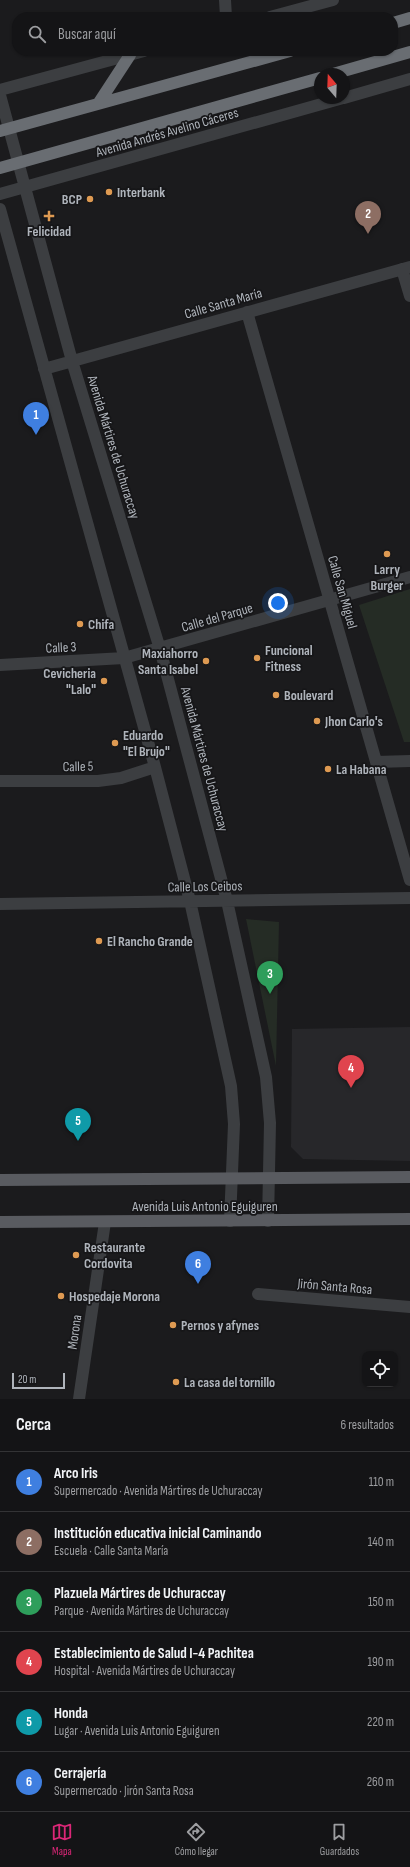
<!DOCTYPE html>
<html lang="es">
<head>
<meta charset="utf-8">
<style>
	:root { --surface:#141416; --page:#212123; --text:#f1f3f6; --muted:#9d9ea1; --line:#333335; --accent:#db2777 }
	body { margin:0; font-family:"Sofia Sans Condensed",sans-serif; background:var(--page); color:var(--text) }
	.controls { position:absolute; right:12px; bottom:12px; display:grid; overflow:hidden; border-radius:8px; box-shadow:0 1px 3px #0004 }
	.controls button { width:36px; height:36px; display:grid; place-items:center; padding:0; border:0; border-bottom:1px solid var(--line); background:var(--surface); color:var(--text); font:20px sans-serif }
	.compass { position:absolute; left:314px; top:68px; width:36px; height:36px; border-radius:50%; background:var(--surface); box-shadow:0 1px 3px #0004; rotate:341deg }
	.scale { position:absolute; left:12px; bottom:10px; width:53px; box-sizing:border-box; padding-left:4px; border:2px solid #afb4bb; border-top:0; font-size:11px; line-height:14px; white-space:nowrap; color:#afb4bb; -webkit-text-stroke:3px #161618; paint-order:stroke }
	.you { position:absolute; left:278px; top:603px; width:14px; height:14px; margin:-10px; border:3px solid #fff; border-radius:50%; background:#1a73e8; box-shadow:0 0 0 6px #1a73e833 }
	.badge { display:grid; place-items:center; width:26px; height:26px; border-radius:50%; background:var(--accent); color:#fff; font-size:13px; font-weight:700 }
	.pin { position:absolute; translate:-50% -33px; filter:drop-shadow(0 1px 2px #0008) }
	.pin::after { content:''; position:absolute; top:21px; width:14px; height:12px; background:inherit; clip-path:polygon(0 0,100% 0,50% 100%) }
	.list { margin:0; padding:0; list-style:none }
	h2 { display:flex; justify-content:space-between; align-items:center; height:52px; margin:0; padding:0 16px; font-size:17px }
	h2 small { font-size:13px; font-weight:400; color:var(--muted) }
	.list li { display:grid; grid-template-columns:26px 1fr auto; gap:12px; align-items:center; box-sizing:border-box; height:60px; padding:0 16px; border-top:1px solid var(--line) }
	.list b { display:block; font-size:15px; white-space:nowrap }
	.list p { margin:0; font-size:13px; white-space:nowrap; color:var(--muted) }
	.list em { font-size:13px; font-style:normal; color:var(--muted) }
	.icon { flex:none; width:22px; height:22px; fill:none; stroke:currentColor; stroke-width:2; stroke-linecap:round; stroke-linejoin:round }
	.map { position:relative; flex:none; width:410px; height:1399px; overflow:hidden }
	.search { position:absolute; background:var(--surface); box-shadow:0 1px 3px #0004; left:12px; right:12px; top:12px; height:44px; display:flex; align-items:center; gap:10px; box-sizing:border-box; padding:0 14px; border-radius:16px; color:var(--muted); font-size:15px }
	.sheet { height:412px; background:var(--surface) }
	nav { display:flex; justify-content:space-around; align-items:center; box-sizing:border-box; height:56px; border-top:1px solid var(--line); background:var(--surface); font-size:11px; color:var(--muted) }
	nav a { display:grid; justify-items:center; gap:2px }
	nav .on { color:var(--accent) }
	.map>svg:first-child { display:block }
	.built { fill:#27272a }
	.green { fill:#252c25 }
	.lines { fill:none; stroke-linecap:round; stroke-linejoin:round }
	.minor { stroke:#3c3e41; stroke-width:12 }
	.major { stroke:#595b60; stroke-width:12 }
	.highway { stroke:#696d72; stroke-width:12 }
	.poi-dot { fill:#de9a52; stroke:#161618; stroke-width:1.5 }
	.labels { text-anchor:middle; stroke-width:3.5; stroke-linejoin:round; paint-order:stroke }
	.street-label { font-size:14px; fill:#afb4bb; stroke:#161618 }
	.poi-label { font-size:14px; font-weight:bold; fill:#afb4bb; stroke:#161618; text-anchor:start }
</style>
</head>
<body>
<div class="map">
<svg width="410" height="1399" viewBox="0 0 410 1399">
	<rect width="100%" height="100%" fill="#1b1b1d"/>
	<path class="built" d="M 410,1027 L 410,1161 L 303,1159 L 291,1147 L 292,1029 Z"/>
	<path class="green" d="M 410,589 L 410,742 L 404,742 L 359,605 Z
		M 246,919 L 279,922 L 276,1066 Z"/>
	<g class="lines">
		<path class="minor" d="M 225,0 L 226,17
			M 270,17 L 333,0
			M 0,90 L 144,51
			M 0,95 L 72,361 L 160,649 L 227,901 L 266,1077 L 270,1123 L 268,1221
			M 344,98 L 410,79
			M 0,194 L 343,98
			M 0,209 L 155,767 L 190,901 L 231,1086 L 234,1124 L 230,1221
			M 402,269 L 410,296
			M 247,312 L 410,880
			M 44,369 L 410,267
			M 0,665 L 124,658 L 410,577
			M 376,762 L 410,761
			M 0,781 L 98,781 L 121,778 L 155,767
			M 0,904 L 410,898
			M 258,1294 L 410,1307
			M 79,1399 L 105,1222"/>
		<path class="major" d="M 0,1180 L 410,1177
			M 0,1222 L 410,1219"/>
		<path class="highway" d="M 393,23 L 410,18
			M 333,74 L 410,52
			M 98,104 L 130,55
			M 0,131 L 290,51
			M 0,168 L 320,78"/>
	</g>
	<g class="poi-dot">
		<circle cx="109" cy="192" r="4"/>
		<circle cx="90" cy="199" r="4"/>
		<path d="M47 210h4v4h4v4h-4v4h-4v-4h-4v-4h4z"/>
		<circle cx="387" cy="554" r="4"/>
		<circle cx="80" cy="624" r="4"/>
		<circle cx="257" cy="658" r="4"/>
		<circle cx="206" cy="661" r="4"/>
		<circle cx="104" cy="681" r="4"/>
		<circle cx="276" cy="695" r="4"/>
		<circle cx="317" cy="721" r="4"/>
		<circle cx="115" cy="743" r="4"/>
		<circle cx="328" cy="769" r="4"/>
		<circle cx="99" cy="941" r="4"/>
		<circle cx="76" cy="1255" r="4"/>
		<circle cx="61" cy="1296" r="4"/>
		<circle cx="173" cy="1325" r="4"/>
		<circle cx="176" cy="1382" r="4"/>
	</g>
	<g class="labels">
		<g class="street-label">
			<text transform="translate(167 132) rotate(-16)" y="5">Avenida Andrés Avelino Cáceres</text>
			<text transform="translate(223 303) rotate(-16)" y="5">Calle Santa María</text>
			<text transform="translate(114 447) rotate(73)" y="5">Avenida Mártires de Uchuraccay</text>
			<text transform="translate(343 592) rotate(74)" y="5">Calle San Miguel</text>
			<text transform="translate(217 617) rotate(-16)" y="5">Calle del Parque</text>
			<text transform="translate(61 647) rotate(-3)" y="5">Calle 3</text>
			<text transform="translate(205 759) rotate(75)" y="5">Avenida Mártires de Uchuraccay</text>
			<text transform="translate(78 766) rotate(-1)" y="5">Calle 5</text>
			<text transform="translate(205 886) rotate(-1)" y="5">Calle Los Ceibos</text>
			<text x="205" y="1211">Avenida Luis Antonio Eguiguren</text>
			<text transform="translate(335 1286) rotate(5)" y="5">Jirón Santa Rosa</text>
			<text transform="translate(74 1332) rotate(-82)" y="5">Morona</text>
		</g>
		<g class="poi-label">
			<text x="117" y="197">Interbank</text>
			<text x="82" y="204" text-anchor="end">BCP</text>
			<text x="49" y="236" text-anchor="middle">Felicidad</text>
			<text x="387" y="574" text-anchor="middle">Larry<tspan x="387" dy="16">Burger</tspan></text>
			<text x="88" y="629">Chifa</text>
			<text x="265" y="655">Funcional<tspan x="265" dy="16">Fitness</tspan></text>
			<text x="198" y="658" text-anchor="end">Maxiahorro<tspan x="198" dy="16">Santa Isabel</tspan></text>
			<text x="96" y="678" text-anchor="end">Cevicheria<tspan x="96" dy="16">"Lalo"</tspan></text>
			<text x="284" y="700">Boulevard</text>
			<text x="325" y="726">Jhon Carlo's</text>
			<text x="123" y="740">Eduardo<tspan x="123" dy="16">"El Brujo"</tspan></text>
			<text x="336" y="774">La Habana</text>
			<text x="107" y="946">El Rancho Grande</text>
			<text x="84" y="1252">Restaurante<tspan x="84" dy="16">Cordovita</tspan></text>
			<text x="69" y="1301">Hospedaje Morona</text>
			<text x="181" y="1330">Pernos y afynes</text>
			<text x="184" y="1387">La casa del tornillo</text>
		</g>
	</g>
</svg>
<div class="controls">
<button><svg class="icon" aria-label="locate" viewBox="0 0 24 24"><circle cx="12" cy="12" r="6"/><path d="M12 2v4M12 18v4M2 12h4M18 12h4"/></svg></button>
</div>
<svg class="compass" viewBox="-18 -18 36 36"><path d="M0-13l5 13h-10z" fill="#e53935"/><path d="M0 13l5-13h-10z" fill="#9d9ea1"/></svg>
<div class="scale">20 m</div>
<div class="you"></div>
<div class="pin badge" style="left:36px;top:435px;background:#3f7fe0">1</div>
<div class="pin badge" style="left:368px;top:234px;background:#8d6e63">2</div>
<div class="pin badge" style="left:270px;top:994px;background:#2e9e5b">3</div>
<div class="pin badge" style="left:351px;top:1088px;background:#e0444e">4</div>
<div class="pin badge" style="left:78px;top:1141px;background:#0f9aa8">5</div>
<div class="pin badge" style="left:198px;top:1284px;background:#3f7fe0">6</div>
<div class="search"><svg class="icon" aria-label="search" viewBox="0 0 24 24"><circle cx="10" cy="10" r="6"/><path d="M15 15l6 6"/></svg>Buscar aquí</div>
</div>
<section class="sheet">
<h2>Cerca<small>6 resultados</small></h2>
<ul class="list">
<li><span class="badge" style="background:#3f7fe0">1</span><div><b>Arco Iris</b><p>Supermercado · Avenida Mártires de Uchuraccay</p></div><em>110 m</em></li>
<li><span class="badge" style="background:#8d6e63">2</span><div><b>Institución educativa inicial Caminando</b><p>Escuela · Calle Santa María</p></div><em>140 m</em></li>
<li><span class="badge" style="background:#2e9e5b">3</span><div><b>Plazuela Mártires de Uchuraccay</b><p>Parque · Avenida Mártires de Uchuraccay</p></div><em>150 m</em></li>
<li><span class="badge" style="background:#e0444e">4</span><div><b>Establecimiento de Salud I-4 Pachitea</b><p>Hospital · Avenida Mártires de Uchuraccay</p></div><em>190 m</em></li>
<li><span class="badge" style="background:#0f9aa8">5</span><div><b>Honda</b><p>Lugar · Avenida Luis Antonio Eguiguren</p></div><em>220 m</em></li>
<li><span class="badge" style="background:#3f7fe0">6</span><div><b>Cerrajería</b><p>Supermercado · Jirón Santa Rosa</p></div><em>260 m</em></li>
</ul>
</section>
<nav>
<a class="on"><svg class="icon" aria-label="map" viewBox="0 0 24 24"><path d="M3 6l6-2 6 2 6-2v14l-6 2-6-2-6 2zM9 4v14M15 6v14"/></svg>Mapa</a>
<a><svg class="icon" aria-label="directions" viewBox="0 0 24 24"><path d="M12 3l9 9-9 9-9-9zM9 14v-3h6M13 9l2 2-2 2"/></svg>Cómo llegar</a>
<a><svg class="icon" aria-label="saved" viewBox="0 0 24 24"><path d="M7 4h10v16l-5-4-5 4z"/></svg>Guardados</a>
</nav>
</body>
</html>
